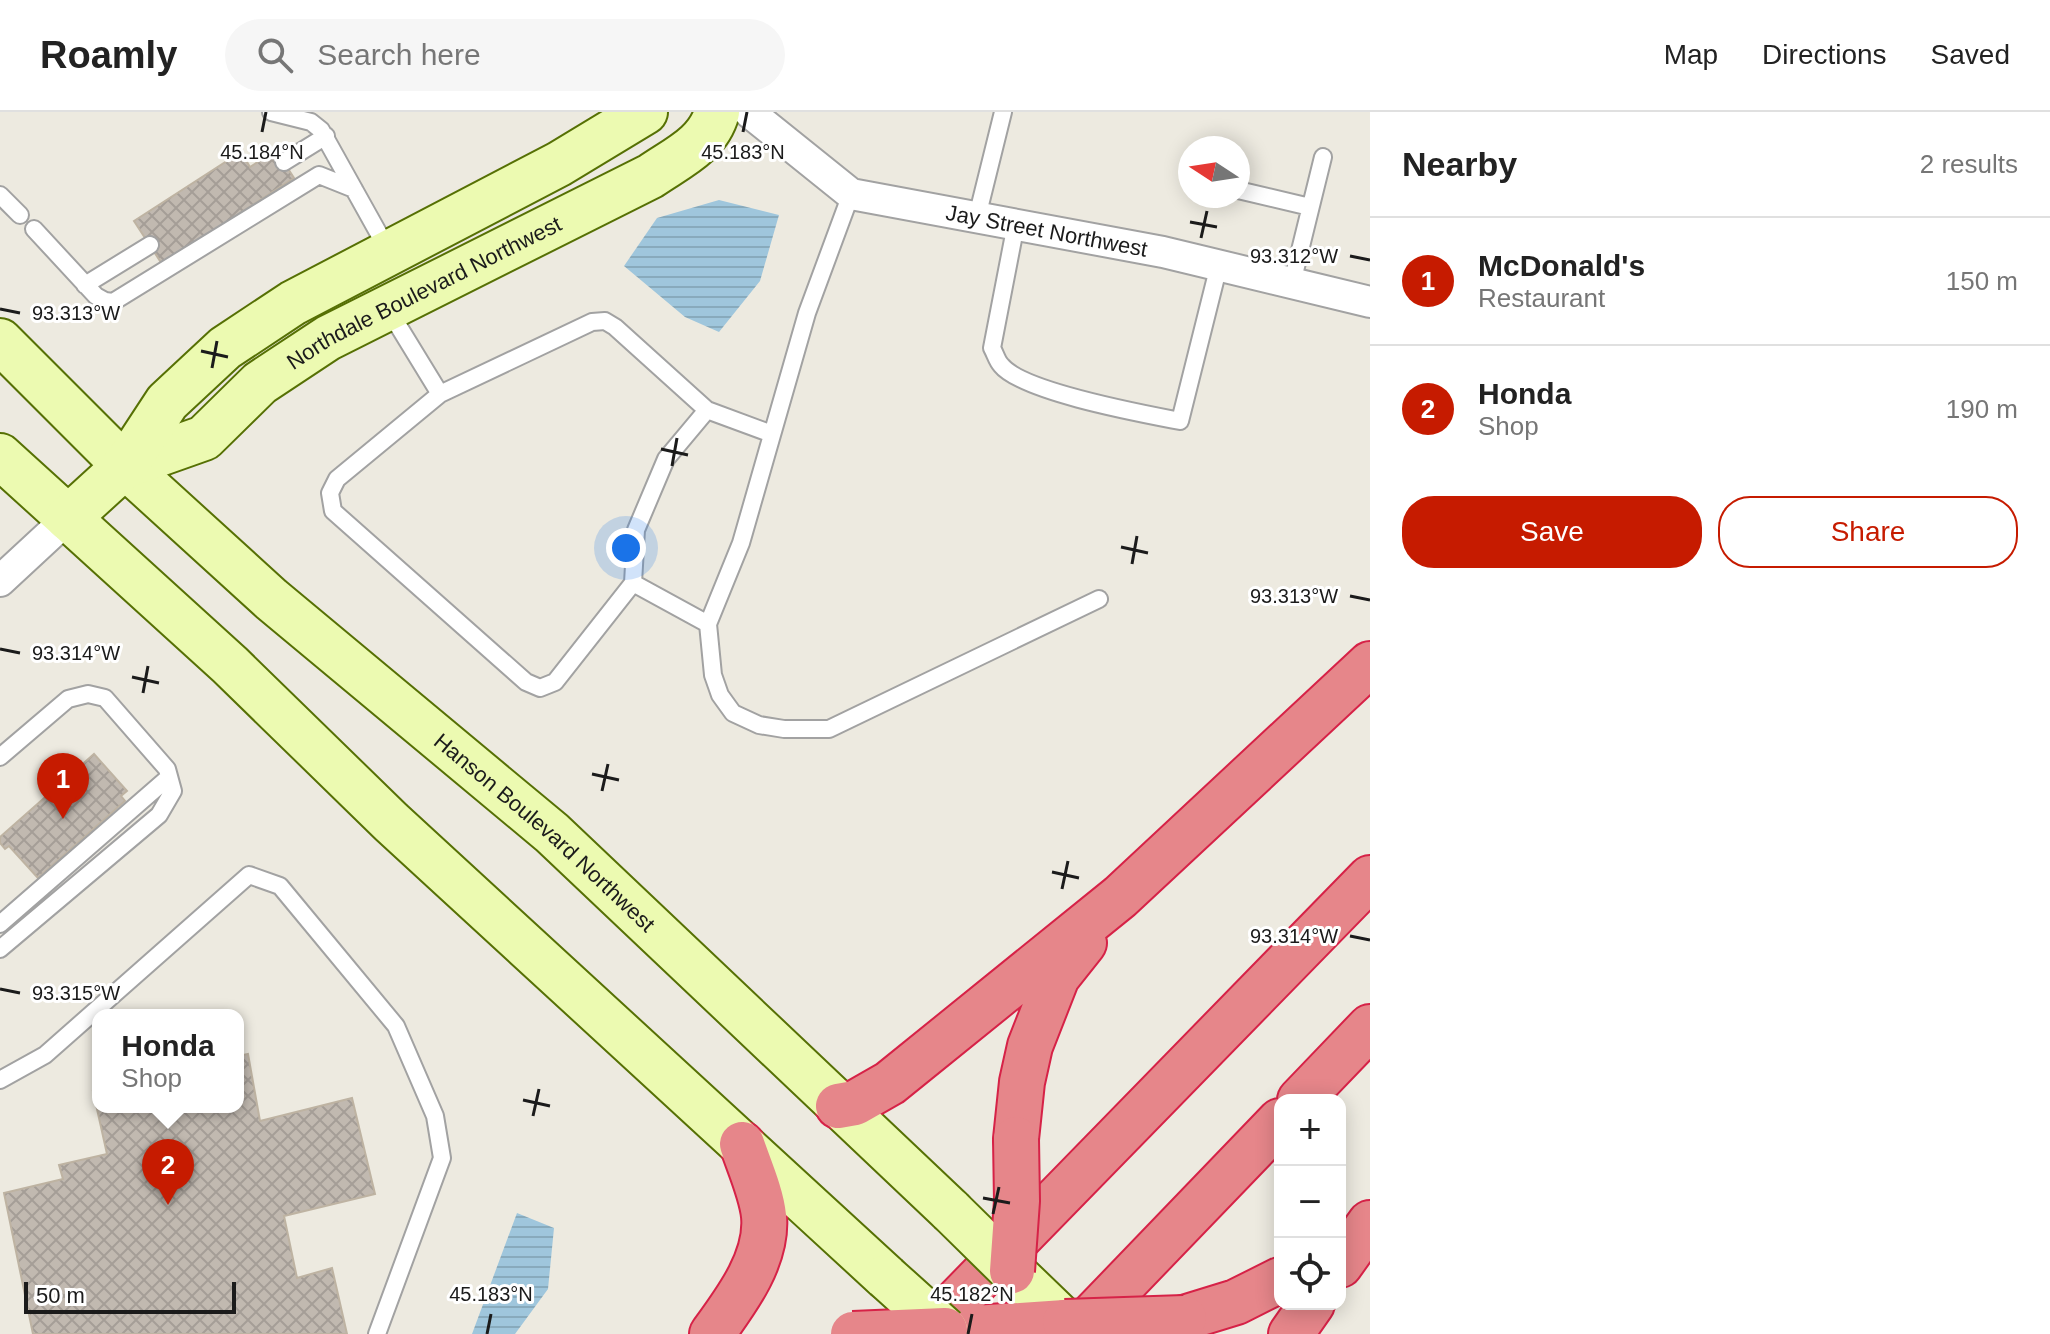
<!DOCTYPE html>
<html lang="en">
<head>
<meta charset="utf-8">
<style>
	:root { --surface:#fff; --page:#f6f6f6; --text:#222; --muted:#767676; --line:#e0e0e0; --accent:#c61b00 }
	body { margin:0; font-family:Helvetica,sans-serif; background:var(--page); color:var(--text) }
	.controls { position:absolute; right:24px; bottom:24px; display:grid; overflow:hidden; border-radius:16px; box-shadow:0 4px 20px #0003 }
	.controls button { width:72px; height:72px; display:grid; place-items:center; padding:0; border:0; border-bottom:2px solid var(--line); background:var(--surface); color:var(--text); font:40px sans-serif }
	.compass { position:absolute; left:1178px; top:24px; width:72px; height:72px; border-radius:50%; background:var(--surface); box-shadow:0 4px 20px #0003; rotate:282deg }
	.scale { position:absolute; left:24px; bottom:20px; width:212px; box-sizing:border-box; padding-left:8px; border:4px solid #1b1b1b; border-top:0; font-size:22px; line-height:28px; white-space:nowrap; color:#1b1b1b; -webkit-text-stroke:6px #fff; paint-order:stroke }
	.you { position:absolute; left:626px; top:436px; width:28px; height:28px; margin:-20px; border:6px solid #fff; border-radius:50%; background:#1a73e8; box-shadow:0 0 0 12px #1a73e833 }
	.badge { display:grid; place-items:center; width:52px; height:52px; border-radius:50%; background:var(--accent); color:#fff; font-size:26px; font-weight:700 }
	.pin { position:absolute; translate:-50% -66px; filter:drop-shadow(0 2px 4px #0008) }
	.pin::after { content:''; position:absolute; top:42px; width:28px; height:24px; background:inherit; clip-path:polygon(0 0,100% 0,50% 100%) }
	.popup { position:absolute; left:92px; top:897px; width:152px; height:104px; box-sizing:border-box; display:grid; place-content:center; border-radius:16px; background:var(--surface); filter:drop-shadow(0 2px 6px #0005); font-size:26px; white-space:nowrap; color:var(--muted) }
	.popup b { font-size:30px; color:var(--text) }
	.popup::after { content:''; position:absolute; left:50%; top:100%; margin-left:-16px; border:16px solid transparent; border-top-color:var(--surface) }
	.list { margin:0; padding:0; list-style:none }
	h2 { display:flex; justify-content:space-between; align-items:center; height:104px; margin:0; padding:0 32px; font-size:34px }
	h2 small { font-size:26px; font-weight:400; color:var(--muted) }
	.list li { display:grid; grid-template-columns:52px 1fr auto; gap:24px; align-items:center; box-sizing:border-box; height:128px; padding:0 32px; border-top:2px solid var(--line) }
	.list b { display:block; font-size:30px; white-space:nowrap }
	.list p { margin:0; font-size:26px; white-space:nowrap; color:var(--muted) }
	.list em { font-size:26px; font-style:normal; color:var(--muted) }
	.actions { display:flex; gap:16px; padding:24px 32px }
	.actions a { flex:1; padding:18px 0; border:2px solid var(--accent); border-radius:32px; text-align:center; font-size:28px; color:var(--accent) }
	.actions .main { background:var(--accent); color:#fff }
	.icon { flex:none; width:44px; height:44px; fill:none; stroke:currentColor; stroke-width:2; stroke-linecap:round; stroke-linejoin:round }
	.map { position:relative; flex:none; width:1370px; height:1222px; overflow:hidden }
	header { display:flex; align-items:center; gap:48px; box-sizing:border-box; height:112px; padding:0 40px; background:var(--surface); border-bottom:2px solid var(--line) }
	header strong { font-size:38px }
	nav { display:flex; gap:44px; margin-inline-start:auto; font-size:28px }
	.search { width:560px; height:72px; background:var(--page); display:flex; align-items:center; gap:20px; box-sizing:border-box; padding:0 28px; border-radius:44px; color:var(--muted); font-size:30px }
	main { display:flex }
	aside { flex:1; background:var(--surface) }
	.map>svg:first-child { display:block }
	.water { fill:url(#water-rules) }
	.building { fill:url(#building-cross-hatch); stroke:#beb3a2; stroke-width:2 }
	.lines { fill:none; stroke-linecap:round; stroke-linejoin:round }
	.service-casing { stroke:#a2a2a2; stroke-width:20 }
	.minor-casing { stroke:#a2a2a2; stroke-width:34 }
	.secondary-casing { stroke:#567004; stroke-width:48 }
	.motorway-casing { stroke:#d62247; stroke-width:48 }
	.service { stroke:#fff; stroke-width:16 }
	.minor { stroke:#fff; stroke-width:30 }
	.secondary { stroke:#ecfab1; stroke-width:44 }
	.motorway { stroke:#e6868a; stroke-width:44 }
	.secondary-bridge-casing { stroke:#567004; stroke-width:48; stroke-linecap:butt }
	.motorway-bridge-casing { stroke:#d62247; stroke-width:48; stroke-linecap:butt }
	.secondary-bridge { stroke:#ecfab1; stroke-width:44 }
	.motorway-bridge { stroke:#e6868a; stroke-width:44 }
	.ticks { fill:none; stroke:#1b1b1b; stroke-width:3 }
	.labels { text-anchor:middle; stroke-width:6; stroke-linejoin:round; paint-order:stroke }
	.street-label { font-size:22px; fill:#1b1b1b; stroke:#fff }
	.ticks-label { font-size:20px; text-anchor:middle; fill:#1b1b1b; stroke:#fff; stroke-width:6; stroke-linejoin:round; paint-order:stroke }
</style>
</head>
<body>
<header>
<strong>Roamly</strong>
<div class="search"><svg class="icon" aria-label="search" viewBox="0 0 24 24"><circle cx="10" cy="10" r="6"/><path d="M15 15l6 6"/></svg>Search here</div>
<nav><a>Map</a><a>Directions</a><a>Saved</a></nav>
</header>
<main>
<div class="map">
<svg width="1370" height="1222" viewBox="0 0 1370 1222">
	<defs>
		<pattern id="water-rules" width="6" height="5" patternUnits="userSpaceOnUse" patternTransform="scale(2)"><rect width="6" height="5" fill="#9fc6dc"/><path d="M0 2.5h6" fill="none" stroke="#88aabc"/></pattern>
		<pattern id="building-cross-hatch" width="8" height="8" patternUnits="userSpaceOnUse" patternTransform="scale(2)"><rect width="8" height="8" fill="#c1b9b0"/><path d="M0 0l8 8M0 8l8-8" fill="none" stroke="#a59e97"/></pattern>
	</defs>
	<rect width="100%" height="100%" fill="#edeae0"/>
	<path class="water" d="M 719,88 L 779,103 L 760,169 L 719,220 L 685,205 L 624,154 L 657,106 Z
		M 517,1101 L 554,1116 L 548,1177 L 515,1222 L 472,1222 Z"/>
	<path class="building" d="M 276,38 L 294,66 L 162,152 L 134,109 L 241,40 L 250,55 Z
		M 94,642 L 127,679 L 121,684 L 125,689 L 38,766 L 9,734 L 5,737 L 0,731 L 0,725 Z
		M 248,942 L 260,1009 L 352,986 L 375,1082 L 284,1104 L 297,1166 L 332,1156 L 347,1222 L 33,1222 L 4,1081 L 63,1067 L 59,1053 L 107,1042 L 93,979 L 98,978 L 98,995 L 238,995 L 238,944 Z"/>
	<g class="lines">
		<defs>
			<path id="service" d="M 271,0 L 311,10 L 321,18 L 389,140
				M 284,50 L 326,24
				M 1238,78 L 1310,95
				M 851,82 L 807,201 L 741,431 L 708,512 L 713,563 L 720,583 L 733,601 L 759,613 L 784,617 L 829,617 L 1099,487
				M 0,83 L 20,103
				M 977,105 L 1003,0
				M 1016,112 L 992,236 C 995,241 997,249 1001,253 C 1022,280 1144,302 1180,309 L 1219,153
				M 34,117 L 96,184 L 105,189 L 113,190 L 319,63 L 354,77
				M 1292,171 L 1323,45
				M 85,173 L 150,133
				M 388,197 L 440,282 L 337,367 L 330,381 L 333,399 L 526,570 L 540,576 L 555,570 L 633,471 L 636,418 L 666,347 L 707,298 L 615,215 L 605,209 L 592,210 L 440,282
				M 707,298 L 772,322
				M 633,471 L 708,512
				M 0,645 L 68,587 L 88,582 L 105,586 L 167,657 L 173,679 L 159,703 L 0,837
				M 0,812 L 169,665
				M 0,968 L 45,943 L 249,763 L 280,774 L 396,914 L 435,1004 L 442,1046 L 377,1222"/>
			<g id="minor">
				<path id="s1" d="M 749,0 L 851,82 L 1163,140 L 1370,190"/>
				<path d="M 0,469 L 68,406"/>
			</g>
			<g id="secondary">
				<path id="s2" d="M 0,229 L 125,354 L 271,487 L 552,721 L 951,1099"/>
				<path d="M 0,344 L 230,553 L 391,710 L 886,1165"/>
				<path id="s3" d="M 125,354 L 204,326 L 260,271 L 328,226 L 651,64 C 677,46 708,33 717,0"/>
				<path d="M 68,406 L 125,354 L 167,290 L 225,236 L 293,191 L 559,52 L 645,0"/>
				<path d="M 1012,1159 L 1065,1210"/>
			</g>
			<path id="motorway" d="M 1300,988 L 1370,915
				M 838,994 L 855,991 L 890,971 L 1120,785 L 1370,552
				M 1016,1027 L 1022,970 L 1030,934 L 1057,865 L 1084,831
				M 1340,1153 L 1370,1111
				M 1184,1206 L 1236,1190 L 1280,1168
				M 945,1218 L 1065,1210
				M 712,1222 C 736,1189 768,1147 764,1104 C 762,1082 749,1053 742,1032
				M 925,1222 L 1370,766
				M 1075,1222 L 1280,1009
				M 1291,1222 L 1312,1192"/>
		</defs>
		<use href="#service" class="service-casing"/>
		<use href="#minor" class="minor-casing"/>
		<use href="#secondary" class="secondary-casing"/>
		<use href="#motorway" class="motorway-casing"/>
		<use href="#service" class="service"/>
		<use href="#minor" class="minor"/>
		<use href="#secondary" class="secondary"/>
		<use href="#motorway" class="motorway"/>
		<defs>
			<path id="secondary-bridge" d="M 951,1099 L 1012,1159
				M 886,1165 L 945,1218"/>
			<path id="motorway-bridge" d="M 1012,1159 L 1017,1089 L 1016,1027
				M 1065,1210 L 1184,1206
				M 853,1222 L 945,1218"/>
		</defs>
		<use href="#secondary-bridge" class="secondary-bridge-casing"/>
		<use href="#motorway-bridge" class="motorway-bridge-casing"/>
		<use href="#secondary-bridge" class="secondary-bridge"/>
		<use href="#motorway-bridge" class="motorway-bridge"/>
	</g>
	<path class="ticks" d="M 262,20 L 266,0M 743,20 L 747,0M 1190,110 L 1217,115M 1201,126 L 1207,99M 1350,144 L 1370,148M 0,197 L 20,201M 201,239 L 228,245M 212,256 L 217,229M 661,337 L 688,343M 672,354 L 677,326M 1121,435 L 1148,441M 1132,452 L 1137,424M 1350,484 L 1370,488M 0,537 L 20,541M 132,565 L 159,571M 143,581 L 148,554M 592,662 L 619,668M 602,679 L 608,652M 1052,760 L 1079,766M 1062,777 L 1068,749M 1350,824 L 1370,828M 0,877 L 20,881M 523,988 L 550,994M 533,1004 L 539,977M 983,1086 L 1010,1091M 993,1102 L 999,1075M 487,1222 L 491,1202M 968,1222 L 972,1202"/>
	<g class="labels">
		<g class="street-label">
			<text dy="8" stroke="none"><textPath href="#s1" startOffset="330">Jay Street Northwest</textPath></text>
			<text dy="8" stroke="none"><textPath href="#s3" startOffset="350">Northdale Boulevard Northwest</textPath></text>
			<text dy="8" stroke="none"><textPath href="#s2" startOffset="734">Hanson Boulevard Northwest</textPath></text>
		</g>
	</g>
	<g class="ticks-label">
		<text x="262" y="47">45.184°N</text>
		<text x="743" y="47">45.183°N</text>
		<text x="1294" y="151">93.312°W</text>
		<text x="76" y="208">93.313°W</text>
		<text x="1294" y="491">93.313°W</text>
		<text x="76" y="548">93.314°W</text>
		<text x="1294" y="831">93.314°W</text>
		<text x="76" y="888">93.315°W</text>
		<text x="491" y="1189">45.183°N</text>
		<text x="972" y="1189">45.182°N</text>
	</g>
</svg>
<div class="controls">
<button>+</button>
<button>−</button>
<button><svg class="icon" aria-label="locate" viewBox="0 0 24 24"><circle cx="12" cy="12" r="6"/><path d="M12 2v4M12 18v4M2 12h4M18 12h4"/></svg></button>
</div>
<svg class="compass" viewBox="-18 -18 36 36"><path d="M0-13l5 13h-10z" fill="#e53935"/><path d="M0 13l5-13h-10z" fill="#767676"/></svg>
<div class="scale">50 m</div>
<div class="you"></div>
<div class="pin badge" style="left:63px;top:707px">1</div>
<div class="pin badge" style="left:168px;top:1093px">2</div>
<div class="popup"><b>Honda</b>Shop</div>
</div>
<aside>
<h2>Nearby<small>2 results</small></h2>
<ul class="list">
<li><span class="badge">1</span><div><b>McDonald's</b><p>Restaurant</p></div><em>150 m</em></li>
<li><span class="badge">2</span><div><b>Honda</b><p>Shop</p></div><em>190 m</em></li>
</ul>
<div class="actions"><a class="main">Save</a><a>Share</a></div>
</aside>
</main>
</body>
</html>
